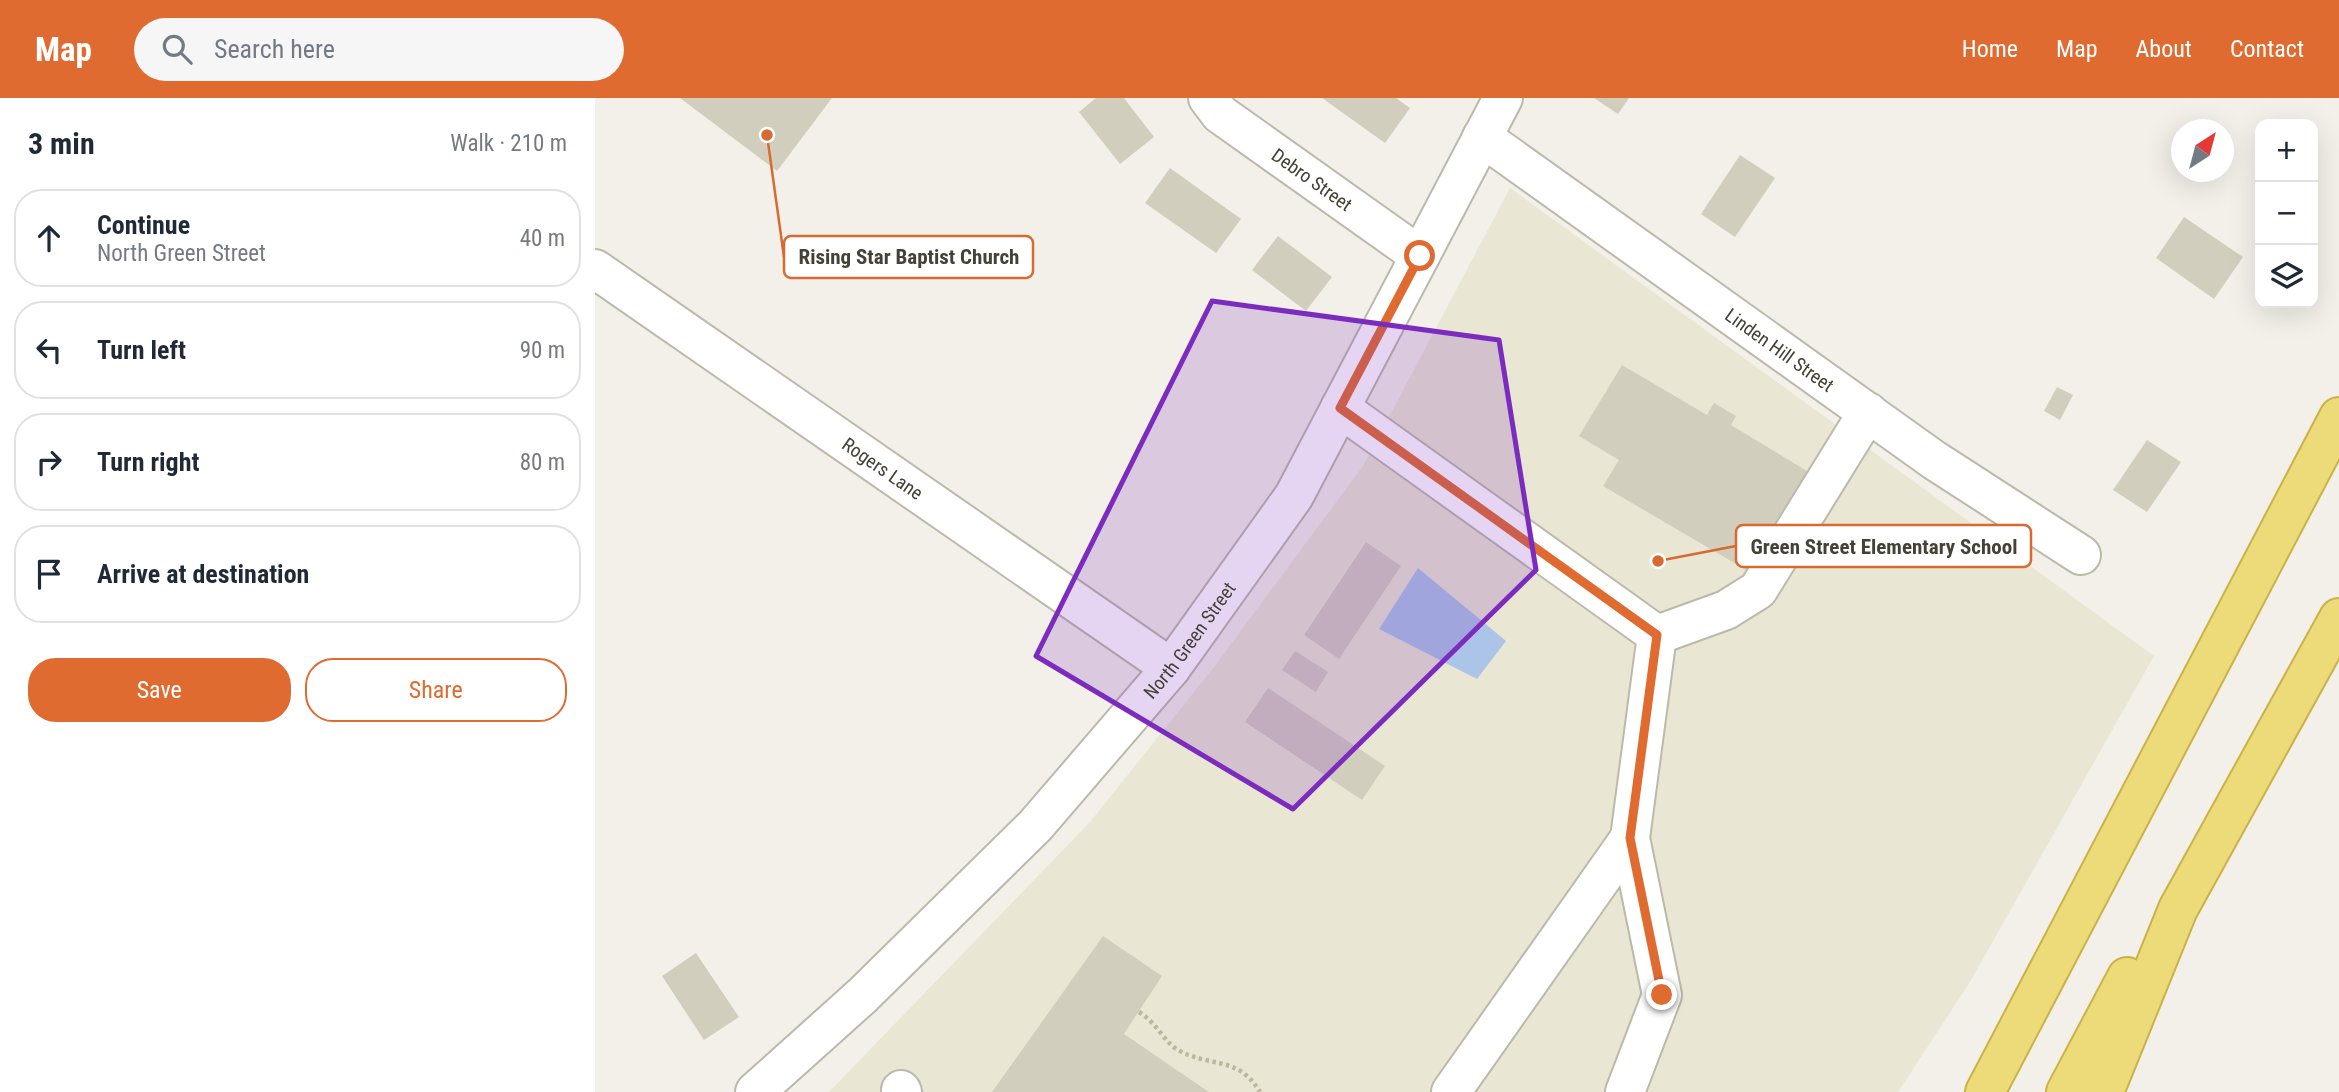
<!DOCTYPE html>
<html lang="en">
<head>
<meta charset="utf-8">
<style>
	:root { --surface:#fff; --page:#f6f6f7; --text:#1f2937; --muted:#747a83; --line:#e0e1e3; --accent:#e06b31 }
	body { margin:0; font-family:"Roboto Condensed",sans-serif; background:var(--page); color:var(--text) }
	.controls { position:absolute; right:21px; top:21px; display:grid; overflow:hidden; border-radius:14px; box-shadow:0 7px 28px #0002 }
	.controls button { width:63px; height:63px; display:grid; place-items:center; padding:0; border:0; border-bottom:2px solid var(--line); background:var(--surface); color:var(--text); font:35px sans-serif }
	.compass { position:absolute; left:1576px; top:21px; width:63px; height:63px; border-radius:50%; background:var(--surface); box-shadow:0 7px 28px #0002; rotate:36deg }
	.stop { position:absolute; width:21px; height:21px; margin:-16px; border:5px solid #e06b31; border-radius:50%; background:#fff }
	.stop.end { background:#e06b31; border-color:#fff; box-shadow:0 2px 7px #0008 }
	.list { margin:0; padding:0; list-style:none }
	h2 { display:flex; justify-content:space-between; align-items:center; height:91px; margin:0; padding:0 28px; font-size:30px }
	h2 small { font-size:23px; font-weight:400; color:var(--muted) }
	.list li { display:grid; grid-template-columns:46px 1fr auto; gap:21px; align-items:center; box-sizing:border-box; height:98px; margin:0 14px 14px; padding:0 14px; border:2px solid var(--line); border-radius:28px }
	.list b { display:block; font-size:26px; white-space:nowrap }
	.list p { margin:0; font-size:23px; white-space:nowrap; color:var(--muted) }
	.list em { font-size:23px; font-style:normal; color:var(--muted) }
	.actions { display:flex; gap:14px; padding:21px 28px }
	.actions a { flex:1; padding:16px 0; border:2px solid var(--accent); border-radius:28px; text-align:center; font-size:24px; color:var(--accent) }
	.actions .main { background:var(--accent); color:#fff }
	.icon { flex:none; width:38px; height:38px; fill:none; stroke:currentColor; stroke-width:2; stroke-linecap:round; stroke-linejoin:round }
	.map { position:relative; flex:none; width:1744px; height:994px; overflow:hidden }
	header { display:flex; align-items:center; gap:42px; box-sizing:border-box; height:98px; padding:0 35px; background:var(--accent); color:#fff }
	header strong { font-size:33px }
	nav { display:flex; gap:38px; margin-inline-start:auto; font-size:24px }
	.search { width:490px; height:63px; background:var(--page); display:flex; align-items:center; gap:18px; box-sizing:border-box; padding:0 24px; border-radius:38px; color:var(--muted); font-size:26px }
	main { display:flex }
	aside { flex:1; background:var(--surface) }
	.map>svg:first-child { display:block }
	.education { fill:#e9e7d3 }
	.water { fill:#abc4e7 }
	.building { fill:#d2cebe }
	.lines { fill:none; stroke-linecap:round; stroke-linejoin:round }
	.minor-casing { stroke:#bcb9ab; stroke-width:42 }
	.highway-casing { stroke:#cab249; stroke-width:42 }
	.path { stroke:#bcb79e; stroke-width:4.5; stroke-dasharray:3.5 3.5; stroke-linecap:butt }
	.minor { stroke:#fff; stroke-width:38 }
	.highway { stroke:#ecdb78; stroke-width:38 }
	.route { stroke:#e06b31; stroke-width:9 }
	.marked { fill:#7b2cbf; fill-opacity:0.2; stroke:#7b2cbf; stroke-width:5; stroke-linejoin:round }
	.labels { text-anchor:middle; stroke-width:6; stroke-linejoin:round; paint-order:stroke }
	.street-label { font-size:19px; fill:#444137; stroke:#fff }
	.leader { fill:none; stroke:#d86931; stroke-width:2.5 }
	.callout-dot { fill:#d86931; stroke:#fff; stroke-width:2.5 }
	.callout { fill:#fff; stroke:#d86931; stroke-width:2.5 }
	.callout-label { font-size:21px; text-anchor:middle; font-weight:bold; fill:#444137 }
</style>
</head>
<body>
<header>
<strong>Map</strong>
<div class="search"><svg class="icon" aria-label="search" viewBox="0 0 24 24"><circle cx="10" cy="10" r="6"/><path d="M15 15l6 6"/></svg>Search here</div>
<nav><a>Home</a><a>Map</a><a>About</a><a>Contact</a></nav>
</header>
<main>
<aside>
<h2>3 min<small>Walk · 210 m</small></h2>
<ul class="list">
<li><svg class="icon" aria-label="ahead" viewBox="0 0 24 24"><path d="M12 20V5M6 11l6-6 6 6"/></svg><div><b>Continue</b><p>North Green Street</p></div><em>40 m</em></li>
<li><svg class="icon" aria-label="left" viewBox="0 0 24 24"><path d="M17 20v-9H6M10 6l-5 5 5 5"/></svg><div><b>Turn left</b></div><em>90 m</em></li>
<li><svg class="icon" aria-label="right" viewBox="0 0 24 24"><path d="M7 20v-9h11M14 6l5 5-5 5"/></svg><div><b>Turn right</b></div><em>80 m</em></li>
<li><svg class="icon" aria-label="arrive" viewBox="0 0 24 24"><path d="M6 21V4h12l-3 4 3 4H6"/></svg><div><b>Arrive at destination</b></div></li>
</ul>
<div class="actions"><a class="main">Save</a><a>Share</a></div>
</aside>
<div class="map">
<svg width="1744" height="994" viewBox="0 0 1744 994">
	<rect width="100%" height="100%" fill="#f2f0e8"/>
	<path class="education" d="M 915,90 L 1559,558 L 1375,884 L 1303,994 L 234,994 L 495,724 L 619,569 L 768,368 Z"/>
	<path class="water" d="M 823,470 L 911,543 L 882,581 L 784,531 Z"/>
	<path class="building" d="M 85,0 L 237,0 L 182,73 Z
		M 501,0 L 529,0 L 559,39 L 525,66 L 484,14 Z
		M 727,0 L 801,0 L 815,10 L 790,45 Z
		M 999,0 L 1034,0 L 1023,16 Z
		M 1145,57 L 1180,80 L 1140,139 L 1106,116 Z
		M 575,70 L 646,121 L 621,155 L 550,105 Z
		M 1589,119 L 1648,159 L 1619,201 L 1561,160 Z
		M 683,138 L 737,179 L 711,213 L 657,172 Z
		M 1027,267 L 1112,317 L 1119,305 L 1141,318 L 1136,327 L 1217,376 L 1158,476 L 1008,388 L 1024,362 L 984,338 Z
		M 1462,289 L 1478,297 L 1465,322 L 1449,313 Z
		M 1552,342 L 1586,364 L 1552,414 L 1518,392 Z
		M 771,444 L 806,468 L 744,561 L 709,537 Z
		M 700,553 L 733,574 L 721,594 L 687,572 Z
		M 673,590 L 790,668 L 767,702 L 650,624 Z
		M 508,838 L 567,878 L 529,936 L 614,994 L 397,994 Z
		M 101,855 L 144,919 L 109,942 L 67,878 Z"/>
	<g class="lines">
		<defs>
			<g id="minor">
				<path id="s1" d="M 613,0 L 625,16 L 825,158"/>
				<path id="s2" d="M 887,39 L 1339,362 L 1486,457"/>
				<path id="s3" d="M 0,171 L 576,570"/>
				<path d="M 745,310 L 1062,537 L 1035,740 L 1067,897 L 1030,994"/>
				<path d="M 1062,537 L 1131,512 L 1163,492 L 1273,314"/>
				<path d="M 306,992 L 307,994"/>
				<path id="s4" d="M 160,994 L 267,898 L 440,728 L 576,570 L 699,398 L 908,0"/>
				<path d="M 856,994 L 1035,740"/>
			</g>
			<path id="highway" d="M 1390,994 L 1744,319
				M 1471,994 L 1532,879
				M 1509,994 L 1583,811 L 1744,520"/>
		</defs>
		<use href="#minor" class="minor-casing"/>
		<use href="#highway" class="highway-casing"/>
		<path class="path" d="M 544,914 C 562,925 570,945 583,952 C 615,970 643,957 665,994"/>
		<use href="#minor" class="minor"/>
		<use href="#highway" class="highway"/>
	</g>
	<g class="lines">
		<path class="route" d="M 825,158 L 745,310 L 1062,537 L 1035,740 L 1067,897"/>
	</g>
	<path class="marked" d="M 617,203 L 904,242 L 941,472 L 698,711 L 441,558 Z"/>
	<g class="labels">
		<g class="street-label">
			<text dy="7" stroke="none"><textPath href="#s1" startOffset="133">Debro Street</textPath></text>
			<text dy="7" stroke="none"><textPath href="#s2" startOffset="366">Linden Hill Street</textPath></text>
			<text dy="7" stroke="none"><textPath href="#s3" startOffset="350">Rogers Lane</textPath></text>
			<text dy="7" stroke="none"><textPath href="#s4" startOffset="628">North Green Street</textPath></text>
		</g>
	</g>
	<path class="leader" d="M172 37L189 159M1063 463L1141 448"/>
	<g class="callout-dot">
		<circle cx="172" cy="37" r="7"/>
		<circle cx="1063" cy="463" r="7"/>
	</g>
	<g class="callout">
		<rect x="189" y="138" width="249" height="42" rx="7"/>
		<rect x="1141" y="427" width="295" height="42" rx="7"/>
	</g>
	<g class="callout-label">
		<text x="314" y="166">Rising Star Baptist Church</text>
		<text x="1289" y="456">Green Street Elementary School</text>
	</g>
</svg>
<div class="controls">
<button>+</button>
<button>−</button>
<button><svg class="icon" aria-label="layers" viewBox="0 0 24 24"><path d="M12 4l9 5-9 5-9-5zM3 14l9 5 9-5"/></svg></button>
</div>
<svg class="compass" viewBox="-18 -18 36 36"><path d="M0-13l5 13h-10z" fill="#e53935"/><path d="M0 13l5-13h-10z" fill="#747a83"/></svg>
<div class="stop" style="left:825px;top:158px"></div>
<div class="stop end" style="left:1067px;top:897px"></div>
</div>
</main>
</body>
</html>
